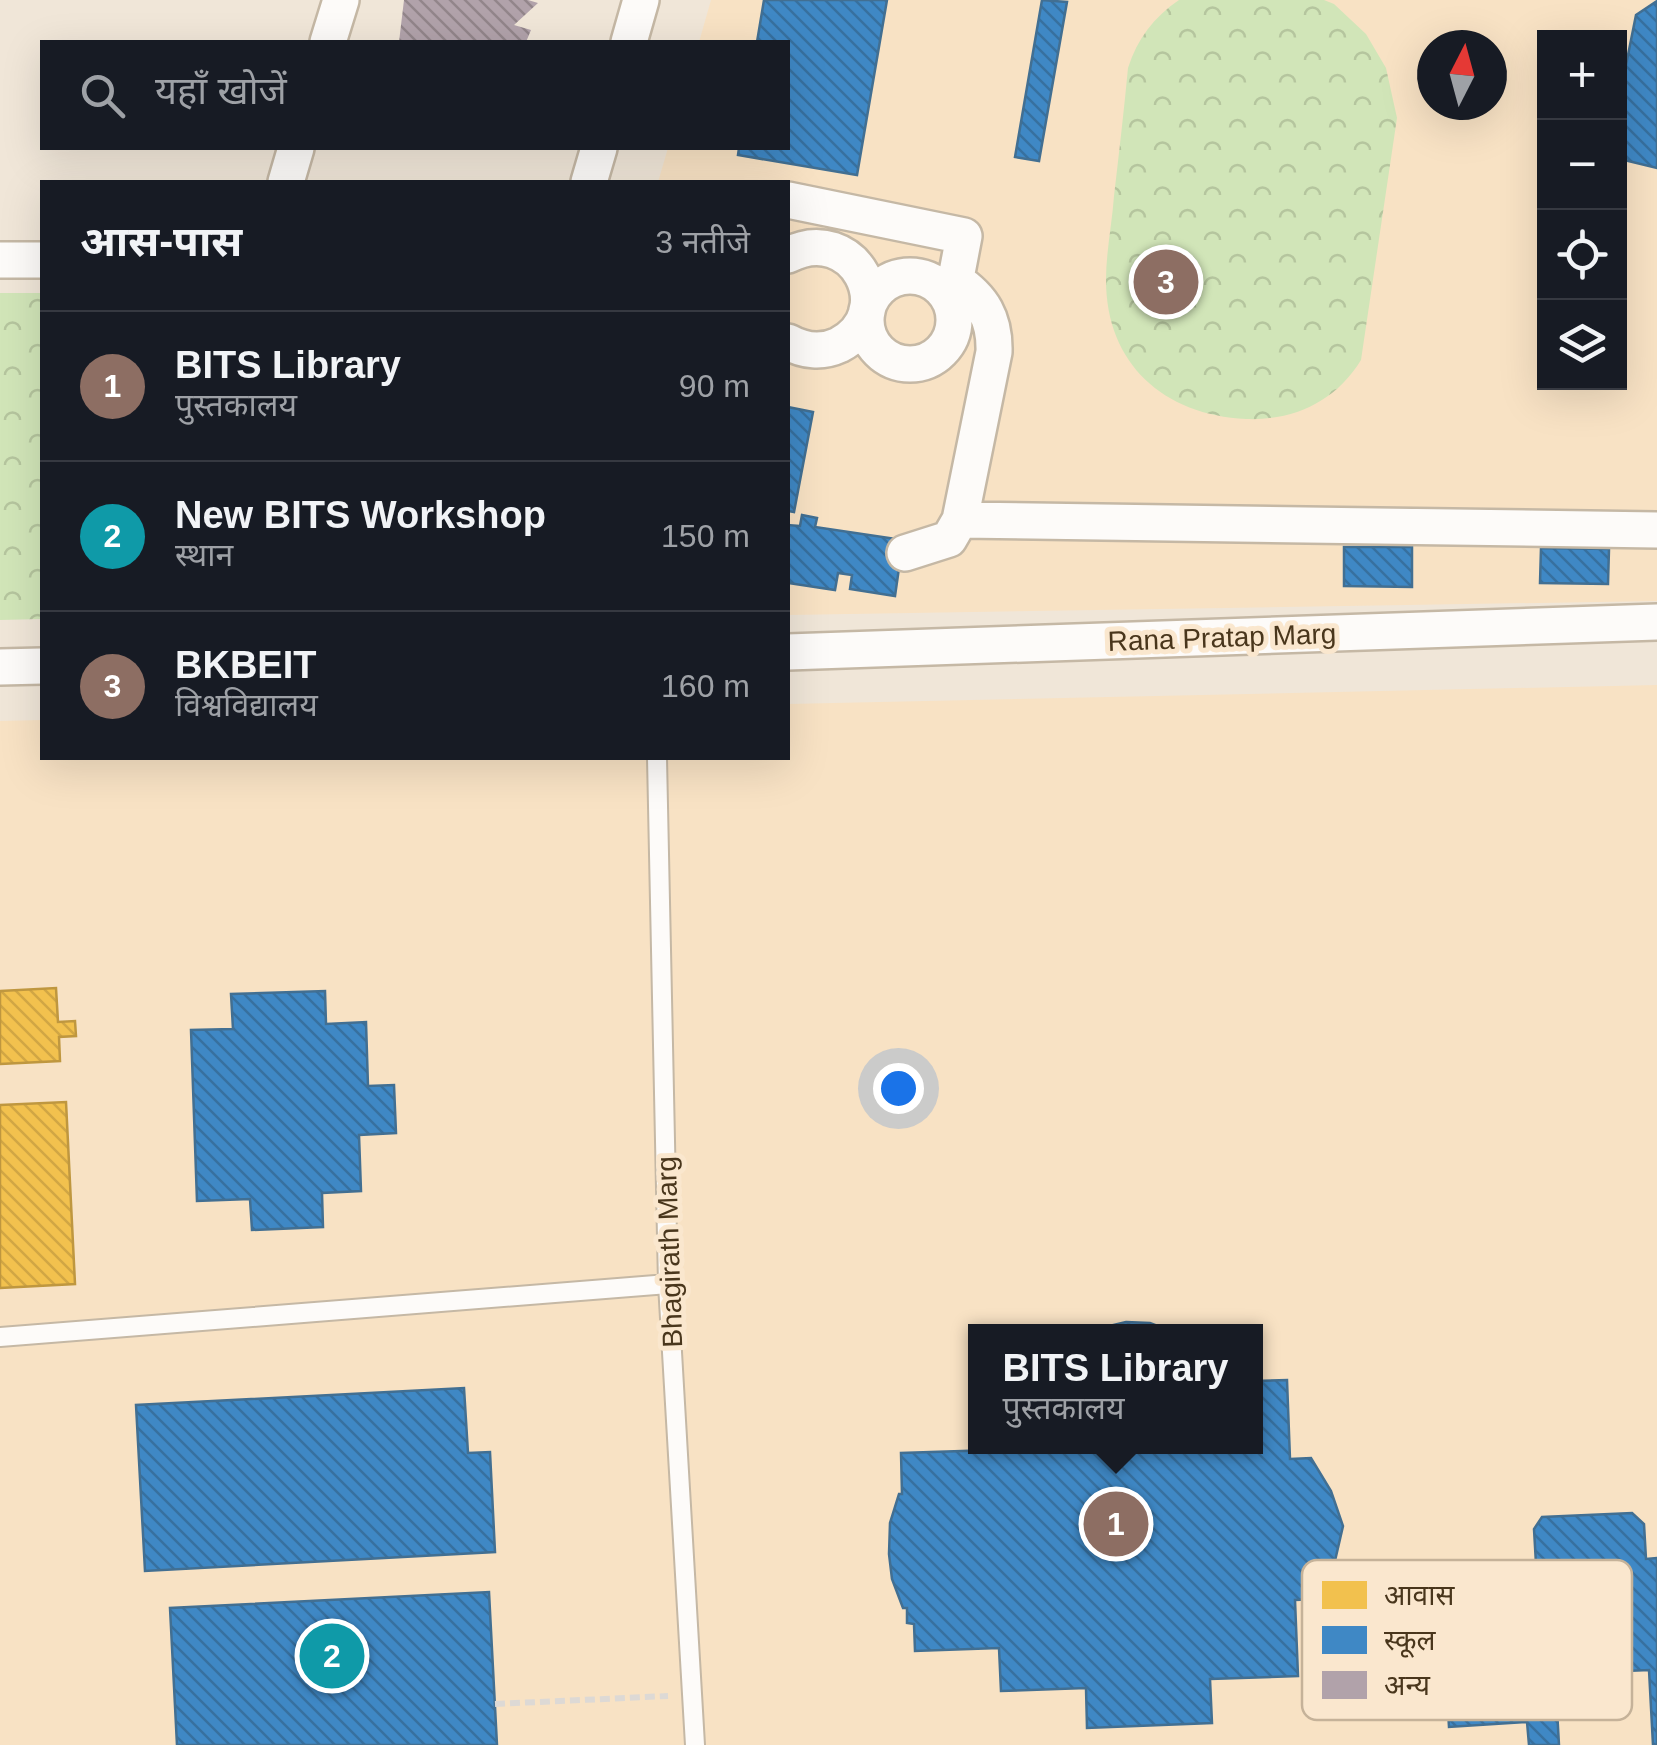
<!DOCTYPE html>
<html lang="hi">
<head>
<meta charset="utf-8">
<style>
	:root { --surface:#171b24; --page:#20242c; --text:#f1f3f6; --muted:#9ea1a6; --line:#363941; --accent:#83745e }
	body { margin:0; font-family:Helvetica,"Noto Sans Devanagari",sans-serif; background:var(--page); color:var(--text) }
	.controls { position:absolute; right:30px; top:30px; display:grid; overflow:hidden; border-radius:0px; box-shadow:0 10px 40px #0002 }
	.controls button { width:90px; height:90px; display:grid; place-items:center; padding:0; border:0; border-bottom:2px solid var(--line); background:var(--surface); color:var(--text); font:50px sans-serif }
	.compass { position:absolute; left:1417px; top:30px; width:90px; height:90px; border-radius:50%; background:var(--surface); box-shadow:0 10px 40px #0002; rotate:6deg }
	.you { position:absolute; left:898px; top:1088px; width:35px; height:35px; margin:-25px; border:8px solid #fff; border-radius:50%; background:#1a73e8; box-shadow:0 0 0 15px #1a73e833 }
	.badge { display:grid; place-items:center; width:65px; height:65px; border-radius:50%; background:var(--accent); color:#fff; font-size:32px; font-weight:700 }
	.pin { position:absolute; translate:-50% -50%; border:5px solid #fff; box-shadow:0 2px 10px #0006 }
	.popup { position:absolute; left:968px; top:1324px; width:295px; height:130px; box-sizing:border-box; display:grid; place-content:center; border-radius:0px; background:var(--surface); filter:drop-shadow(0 2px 8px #0005); font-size:32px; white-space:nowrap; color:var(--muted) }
	.popup b { font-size:38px; color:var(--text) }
	.popup::after { content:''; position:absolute; left:50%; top:100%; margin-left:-20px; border:20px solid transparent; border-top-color:var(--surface) }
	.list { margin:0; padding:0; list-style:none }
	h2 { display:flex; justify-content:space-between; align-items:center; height:130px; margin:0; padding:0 40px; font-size:42px }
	h2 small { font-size:32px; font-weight:400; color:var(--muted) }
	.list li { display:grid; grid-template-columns:65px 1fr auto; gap:30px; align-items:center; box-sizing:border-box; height:150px; padding:0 40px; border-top:2px solid var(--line) }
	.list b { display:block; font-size:38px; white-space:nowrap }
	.list p { margin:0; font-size:32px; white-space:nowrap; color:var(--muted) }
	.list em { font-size:32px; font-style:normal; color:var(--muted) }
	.icon { flex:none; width:55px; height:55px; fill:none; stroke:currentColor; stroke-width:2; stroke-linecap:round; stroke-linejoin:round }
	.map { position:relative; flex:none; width:1657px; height:1745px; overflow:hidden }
	.search { position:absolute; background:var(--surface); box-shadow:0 10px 40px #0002; left:40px; top:40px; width:750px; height:110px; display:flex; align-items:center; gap:25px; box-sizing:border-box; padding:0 35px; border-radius:0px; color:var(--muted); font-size:38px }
	.panel { position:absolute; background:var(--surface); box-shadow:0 10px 40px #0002; left:40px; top:180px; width:750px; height:580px; border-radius:0px }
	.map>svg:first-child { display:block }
	.built { fill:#f8e2c4; fill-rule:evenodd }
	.park { fill:url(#park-crowns) }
	.homes { fill:url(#homes-back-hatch); stroke:#bf973f; stroke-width:2.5 }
	.schools { fill:url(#schools-back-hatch); stroke:#426f92; stroke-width:2.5 }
	.building { fill:url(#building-back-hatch) }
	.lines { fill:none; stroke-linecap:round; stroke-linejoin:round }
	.lane-casing { stroke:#c5b8a5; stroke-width:22 }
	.street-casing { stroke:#c5b8a5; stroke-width:40 }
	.path { stroke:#ddd9d5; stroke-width:6; stroke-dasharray:10 5; stroke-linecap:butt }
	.lane { stroke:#fdfbf9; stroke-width:18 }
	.street { stroke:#fdfbf9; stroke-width:35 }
	.labels { text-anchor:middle; stroke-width:10; stroke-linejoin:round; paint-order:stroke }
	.street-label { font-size:28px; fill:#49361c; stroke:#fae7ce }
	.key { fill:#fae7ce; stroke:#c5b299; stroke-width:2.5 }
	.key-label { font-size:28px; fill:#49361c }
</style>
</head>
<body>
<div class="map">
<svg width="1657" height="1745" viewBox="0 0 1657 1745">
	<defs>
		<pattern id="park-crowns" width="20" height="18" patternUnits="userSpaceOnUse" patternTransform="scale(2.5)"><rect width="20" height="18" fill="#d1e5b8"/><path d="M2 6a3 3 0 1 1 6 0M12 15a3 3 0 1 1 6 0" fill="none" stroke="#b5c59e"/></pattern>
		<pattern id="homes-back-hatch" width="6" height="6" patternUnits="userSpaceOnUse" patternTransform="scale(2.5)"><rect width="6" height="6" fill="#f2c14e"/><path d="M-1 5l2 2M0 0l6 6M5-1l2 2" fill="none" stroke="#d1a644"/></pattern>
		<pattern id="schools-back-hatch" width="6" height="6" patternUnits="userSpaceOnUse" patternTransform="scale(2.5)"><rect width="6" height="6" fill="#3f88c5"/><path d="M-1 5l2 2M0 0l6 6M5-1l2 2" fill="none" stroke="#37709f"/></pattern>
		<pattern id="building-back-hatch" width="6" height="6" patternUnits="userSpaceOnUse" patternTransform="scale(2.5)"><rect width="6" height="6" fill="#b1a2aa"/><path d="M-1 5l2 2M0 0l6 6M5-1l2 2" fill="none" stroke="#92858a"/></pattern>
	</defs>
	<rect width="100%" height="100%" fill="#f0e6d8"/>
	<path class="built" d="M 711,0 L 1657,0 L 1657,601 L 788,615 L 788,182 L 658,182 L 668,148 L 788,148 L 788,42 L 699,42 ZM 1544,38 L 1620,38 L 1620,382 L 1544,382 ZM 1432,45 L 1492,45 L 1492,105 L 1432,105 Z
		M 1657,685 L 1657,1745 L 0,1745 L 0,721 L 42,720 L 42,758 L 788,758 L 788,704 ZM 976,1332 L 1256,1332 L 1256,1446 L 976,1446 Z"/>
	<path class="park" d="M 1179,0 L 1324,0 L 1334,4 L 1366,34 L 1386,68 L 1397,118 L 1361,360 C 1336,401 1294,421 1246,419 C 1164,415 1106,364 1106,280 C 1106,252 1112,224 1114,196 C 1119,153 1124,110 1128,68 C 1137,39 1154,17 1179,0 Z
		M 0,293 L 42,293 L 42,619 L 0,620 Z"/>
	<path class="homes" d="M 56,988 L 58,1022 L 75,1021 L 76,1036 L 59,1037 L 60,1061 L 0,1064 L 0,991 Z
		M 66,1102 L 75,1284 L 0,1288 L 0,1105 Z"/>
	<path class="schools" d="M 764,0 L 887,0 L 857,175 L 738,155 L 739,148 L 788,148 L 788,42 L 757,42 Z
		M 1042,0 L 1067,2 L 1039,161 L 1015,157 Z
		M 1657,1 L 1657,168 L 1620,159 L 1620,95 L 1636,15 Z
		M 788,407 L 813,412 L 794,512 L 788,511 Z
		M 802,515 L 817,518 L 815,527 L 903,540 L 895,596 L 850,589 L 852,575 L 838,573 L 835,590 L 788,583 L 788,525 L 800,526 Z
		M 1344,547 L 1412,547 L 1412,587 L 1344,586 Z
		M 1541,548 L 1609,549 L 1608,584 L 1540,583 Z
		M 325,991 L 326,1024 L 366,1022 L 368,1086 L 394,1085 L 396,1133 L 359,1135 L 361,1191 L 322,1193 L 323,1227 L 252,1230 L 250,1199 L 197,1201 L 191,1030 L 233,1029 L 231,994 Z
		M 1126,1322 L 1150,1323 L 1173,1332 L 1084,1332 Z
		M 1287,1380 L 1290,1459 L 1311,1458 L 1331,1491 L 1343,1526 L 1334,1565 L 1316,1599 L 1295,1600 L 1298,1676 L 1210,1679 L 1212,1723 L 1087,1728 L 1086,1688 L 1001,1691 L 999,1648 L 915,1651 L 914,1624 L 907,1623 L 907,1608 L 903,1608 L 892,1579 L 889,1554 L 890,1523 L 899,1494 L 902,1494 L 901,1453 L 993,1450 L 992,1446 L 1256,1446 L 1256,1381 Z
		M 464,1388 L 468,1453 L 490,1452 L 495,1552 L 145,1571 L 136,1405 Z
		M 1632,1513 L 1644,1524 L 1646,1559 L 1657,1558 L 1657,1745 L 1653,1745 L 1649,1670 L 1555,1674 L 1559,1745 L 1529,1745 L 1527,1722 L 1449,1727 L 1444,1643 L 1522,1638 L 1516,1565 L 1536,1564 L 1534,1529 L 1542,1517 Z
		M 489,1592 L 497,1745 L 177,1745 L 170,1608 Z"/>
	<path class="building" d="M 404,0 L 528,0 L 538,3 L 514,25 L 531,30 L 526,42 L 399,42 Z"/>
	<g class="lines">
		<defs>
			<path id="lane" d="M 657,758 L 668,1284 L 695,1745
				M 0,1337 L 668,1284"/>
			<path id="street" d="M 328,42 L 341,0
				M 629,42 L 641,0
				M 286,182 L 296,148
				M 589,182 L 599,148
				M 788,200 L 964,236 L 952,299
				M 788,255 C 854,221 902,312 839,345 C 822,353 804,351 788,342
				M 0,260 L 42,260
				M866 320a44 44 0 1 1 88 0a44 44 0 1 1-88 0Z
				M 960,520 L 1657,530
				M 905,553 L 949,539 L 960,520 L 994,352 C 995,319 983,298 955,280
				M 788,652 L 1657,622
				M 0,667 L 42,666"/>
		</defs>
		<use href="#lane" class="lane-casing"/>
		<use href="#street" class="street-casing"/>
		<path class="path" d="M 495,1704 L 668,1696"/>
		<use href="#lane" class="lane"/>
		<use href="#street" class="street"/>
	</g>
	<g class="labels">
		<g class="street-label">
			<text transform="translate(1222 637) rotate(-2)" y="10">Rana Pratap Marg</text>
			<text transform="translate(669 1252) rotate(-92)" y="10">Bhagirath Marg</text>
		</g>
	</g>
	<rect x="1302" y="1560" width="330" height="160" rx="15" class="key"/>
	<rect x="1322" y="1581" width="45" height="28" fill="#f2c14e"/>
	<rect x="1322" y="1626" width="45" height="28" fill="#3f88c5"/>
	<rect x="1322" y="1671" width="45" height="28" fill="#b1a2aa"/>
	<g class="key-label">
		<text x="1384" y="1605">आवास</text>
		<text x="1384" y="1650">स्कूल</text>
		<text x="1384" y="1695">अन्य</text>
	</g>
</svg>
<div class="controls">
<button>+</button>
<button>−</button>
<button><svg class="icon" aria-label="locate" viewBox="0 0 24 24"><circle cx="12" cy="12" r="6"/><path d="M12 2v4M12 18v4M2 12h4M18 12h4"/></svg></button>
<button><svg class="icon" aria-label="layers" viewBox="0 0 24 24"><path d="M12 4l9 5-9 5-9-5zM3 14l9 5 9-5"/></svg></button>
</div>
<svg class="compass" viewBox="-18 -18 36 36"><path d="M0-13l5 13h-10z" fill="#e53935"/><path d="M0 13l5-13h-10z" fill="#9ea1a6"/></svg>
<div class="you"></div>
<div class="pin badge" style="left:1116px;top:1524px;background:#8d6e63">1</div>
<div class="popup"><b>BITS Library</b>पुस्तकालय</div>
<div class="pin badge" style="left:332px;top:1656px;background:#0f9aa8">2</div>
<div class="pin badge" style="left:1166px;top:282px;background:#8d6e63">3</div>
<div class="search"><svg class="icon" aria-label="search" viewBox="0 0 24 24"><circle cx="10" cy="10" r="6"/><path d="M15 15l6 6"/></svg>यहाँ खोजें</div>
<section class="panel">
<h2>आस-पास<small>3 नतीजे</small></h2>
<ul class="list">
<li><span class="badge" style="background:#8d6e63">1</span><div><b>BITS Library</b><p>पुस्तकालय</p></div><em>90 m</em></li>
<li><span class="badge" style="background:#0f9aa8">2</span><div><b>New BITS Workshop</b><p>स्थान</p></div><em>150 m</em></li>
<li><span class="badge" style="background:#8d6e63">3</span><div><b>BKBEIT</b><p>विश्वविद्यालय</p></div><em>160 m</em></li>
</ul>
</section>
</div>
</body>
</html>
